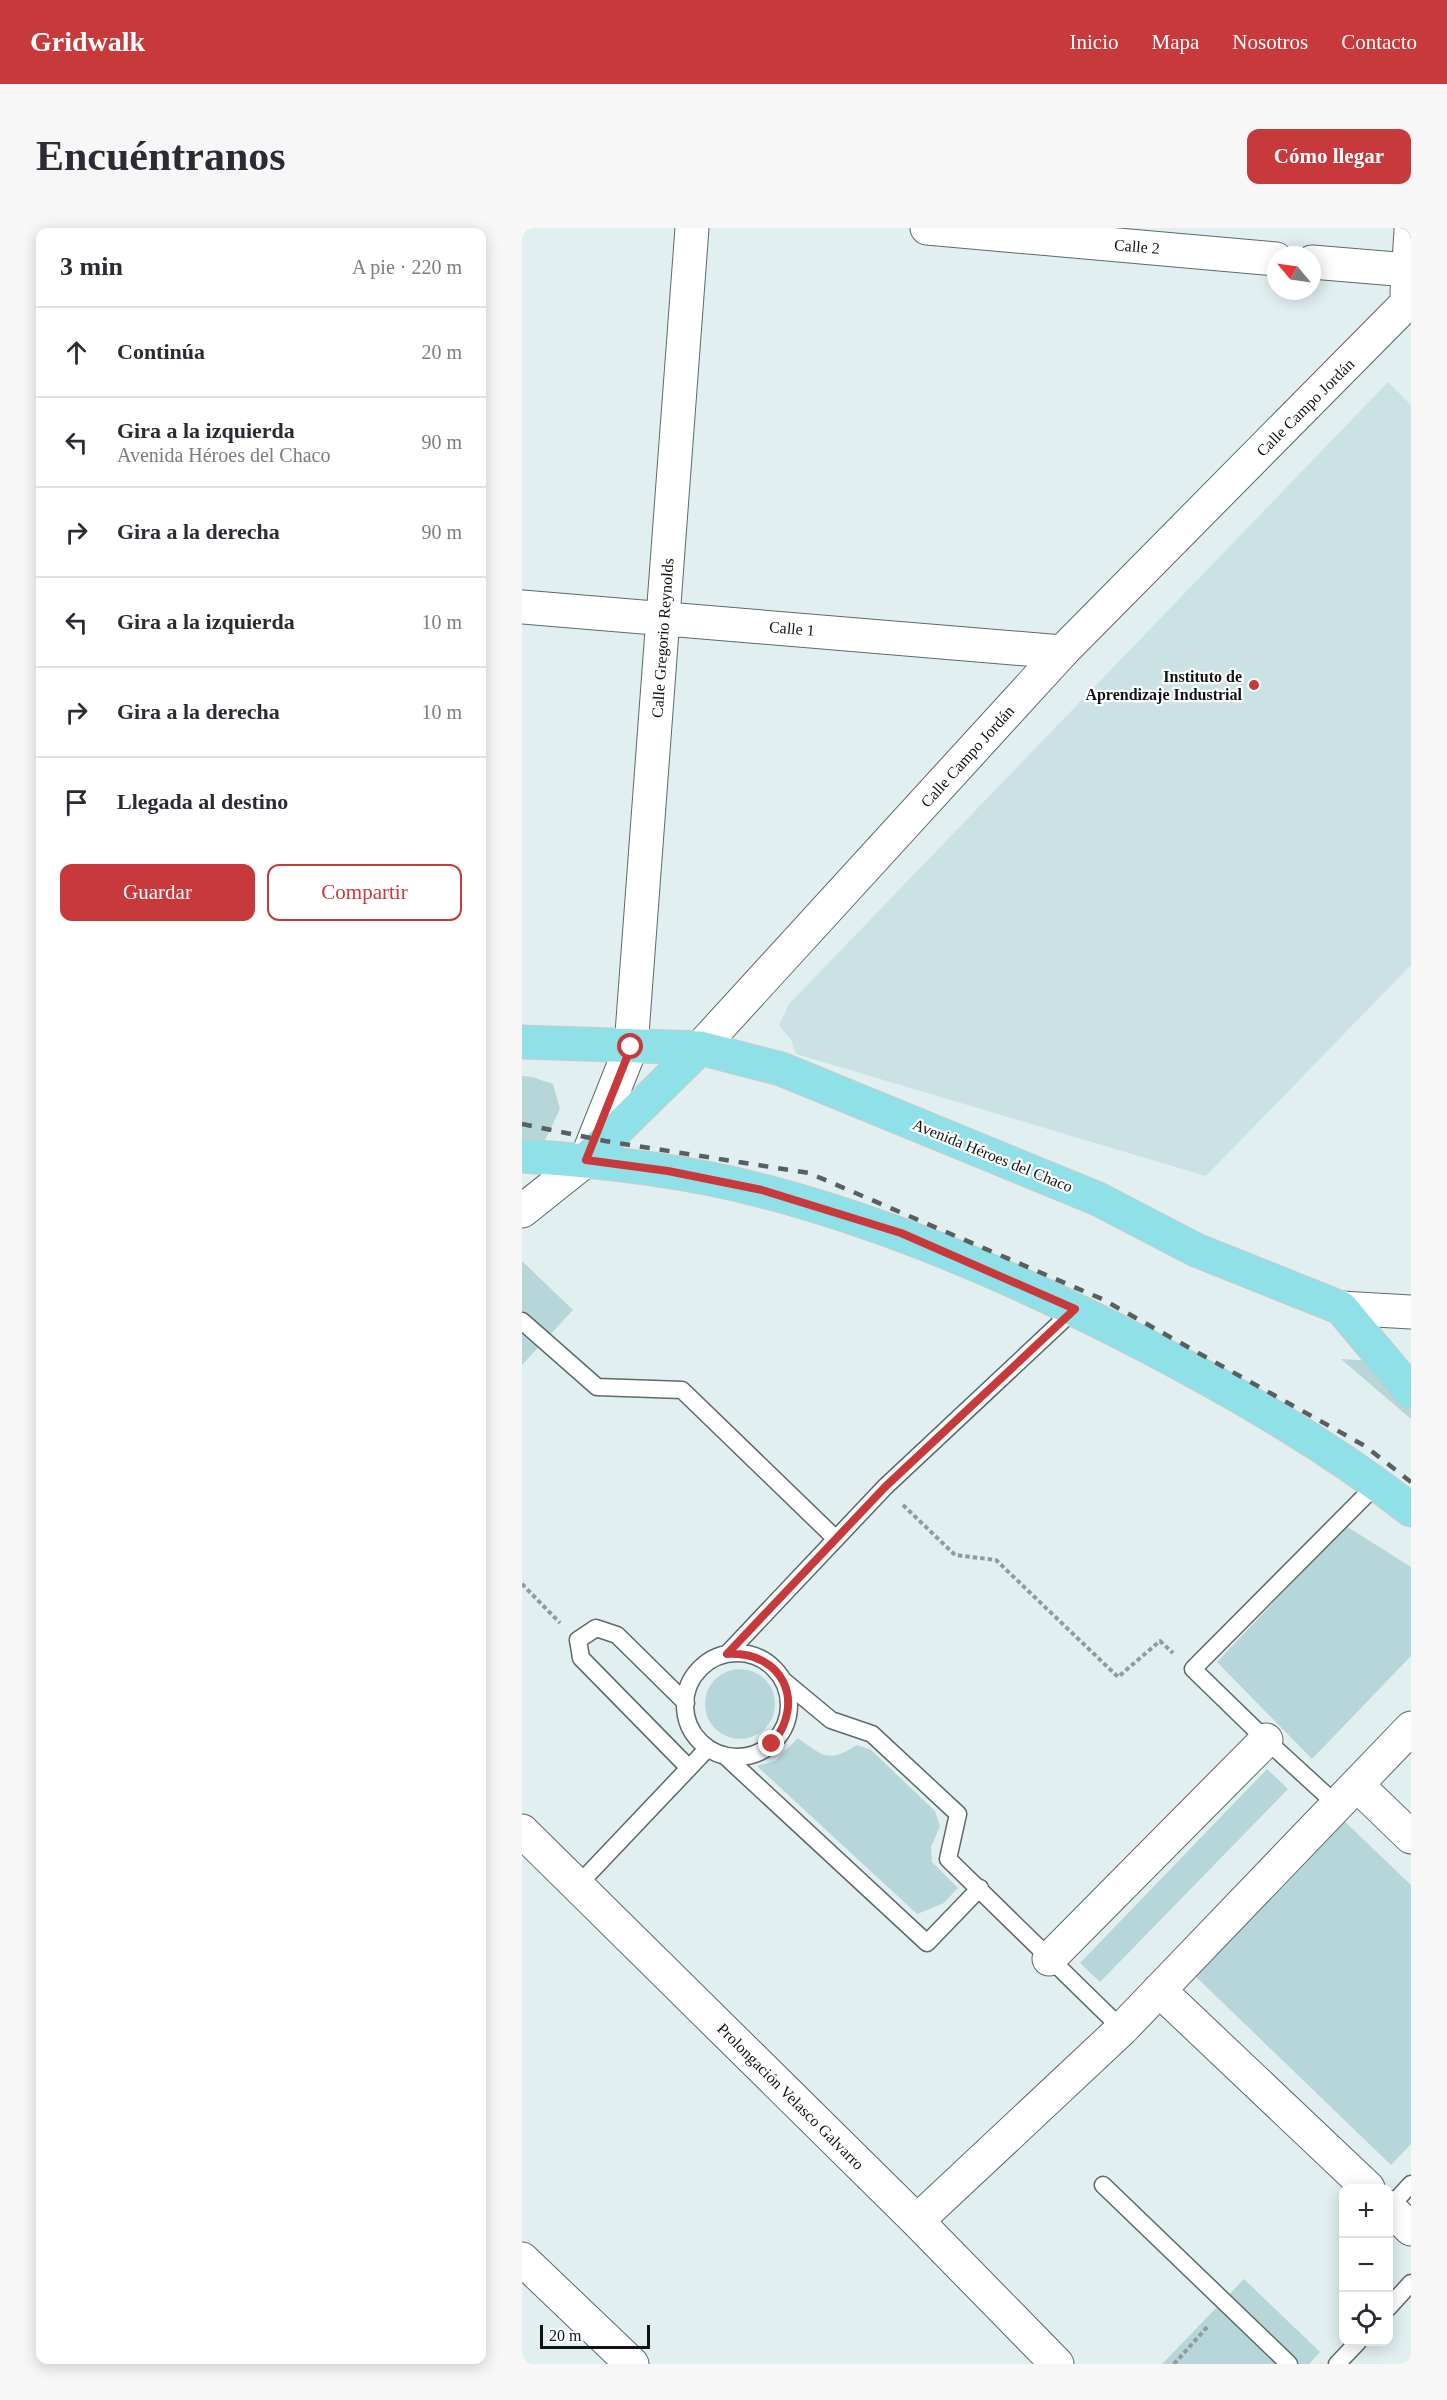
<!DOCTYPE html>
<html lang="es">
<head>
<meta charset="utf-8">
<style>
	:root { --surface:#fff; --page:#f7f7f7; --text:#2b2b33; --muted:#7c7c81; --line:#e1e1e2; --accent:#c8393b }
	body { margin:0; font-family:Georgia,serif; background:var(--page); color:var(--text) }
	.controls { position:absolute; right:18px; bottom:18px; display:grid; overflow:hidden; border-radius:12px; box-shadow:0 3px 15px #0003 }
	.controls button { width:54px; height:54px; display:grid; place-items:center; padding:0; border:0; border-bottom:2px solid var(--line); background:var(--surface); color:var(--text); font:30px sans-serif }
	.compass { position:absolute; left:745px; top:18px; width:54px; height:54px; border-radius:50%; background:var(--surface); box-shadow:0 3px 15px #0003; rotate:299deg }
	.scale { position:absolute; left:18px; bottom:15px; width:110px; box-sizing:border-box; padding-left:6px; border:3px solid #0f1314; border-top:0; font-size:16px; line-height:21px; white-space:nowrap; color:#0f1314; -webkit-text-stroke:4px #fff; paint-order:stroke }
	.stop { position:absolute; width:18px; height:18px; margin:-14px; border:4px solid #c8393b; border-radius:50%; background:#fff }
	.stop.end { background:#c8393b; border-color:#fff; box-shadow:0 2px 6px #0008 }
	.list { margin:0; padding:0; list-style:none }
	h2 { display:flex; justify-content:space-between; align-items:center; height:78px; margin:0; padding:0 24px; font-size:26px }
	h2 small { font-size:20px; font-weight:400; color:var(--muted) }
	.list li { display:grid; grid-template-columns:39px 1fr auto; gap:18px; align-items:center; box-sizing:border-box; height:90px; padding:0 24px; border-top:2px solid var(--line) }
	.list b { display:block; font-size:22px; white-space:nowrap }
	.list p { margin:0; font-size:20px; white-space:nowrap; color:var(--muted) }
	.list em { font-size:20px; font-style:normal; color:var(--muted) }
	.actions { display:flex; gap:12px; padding:18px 24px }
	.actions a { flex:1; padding:14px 0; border:2px solid var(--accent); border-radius:12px; text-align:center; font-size:21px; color:var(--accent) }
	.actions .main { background:var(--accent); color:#fff }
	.icon { flex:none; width:33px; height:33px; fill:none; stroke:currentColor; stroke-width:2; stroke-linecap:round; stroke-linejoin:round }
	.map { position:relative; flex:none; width:889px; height:2136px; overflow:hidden; border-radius:12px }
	header { display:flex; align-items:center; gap:36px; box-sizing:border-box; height:84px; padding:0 30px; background:var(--accent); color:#fff }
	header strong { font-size:28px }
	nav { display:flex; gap:33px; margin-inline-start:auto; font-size:21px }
	.intro { display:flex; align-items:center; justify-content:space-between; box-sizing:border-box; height:144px; padding:0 36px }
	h1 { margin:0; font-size:42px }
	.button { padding:15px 27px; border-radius:12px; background:var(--accent); color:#fff; font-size:21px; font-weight:700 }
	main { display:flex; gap:36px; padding:0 36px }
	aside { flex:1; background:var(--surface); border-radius:12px; box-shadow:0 3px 15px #0003 }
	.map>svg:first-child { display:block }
	.built { fill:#cbe2e5 }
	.green { fill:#b7d6d9 }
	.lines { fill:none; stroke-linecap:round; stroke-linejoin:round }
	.lane-casing { stroke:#5d696a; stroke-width:19 }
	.street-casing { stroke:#5d696a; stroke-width:35 }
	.secondary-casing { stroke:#5d696a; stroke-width:35 }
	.primary-casing { stroke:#cacbcb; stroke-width:35 }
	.path { stroke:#919b9c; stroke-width:4; stroke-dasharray:4.5 3; stroke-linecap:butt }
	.lane { stroke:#fff; stroke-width:16 }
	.street { stroke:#fff; stroke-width:33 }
	.secondary { stroke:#fff; stroke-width:33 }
	.primary { stroke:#90e0e8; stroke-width:33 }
	.rail { stroke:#585f60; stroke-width:4.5; stroke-dasharray:10 10; stroke-linecap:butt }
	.route { stroke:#c8393b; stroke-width:8 }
	.poi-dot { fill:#c8393b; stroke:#fff; stroke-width:2 }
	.labels { text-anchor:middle; stroke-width:4.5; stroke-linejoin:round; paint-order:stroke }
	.street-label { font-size:16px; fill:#0f1314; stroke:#fff }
	.poi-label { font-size:16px; font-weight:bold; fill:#0f1314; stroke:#fff; text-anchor:end }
</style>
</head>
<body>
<header>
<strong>Gridwalk</strong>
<nav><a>Inicio</a><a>Mapa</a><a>Nosotros</a><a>Contacto</a></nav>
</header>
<div class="intro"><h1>Encuéntranos</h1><a class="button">Cómo llegar</a></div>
<main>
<aside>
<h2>3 min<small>A pie · 220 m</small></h2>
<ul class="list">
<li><svg class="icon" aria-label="ahead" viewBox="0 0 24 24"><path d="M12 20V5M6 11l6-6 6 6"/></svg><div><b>Continúa</b></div><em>20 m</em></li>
<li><svg class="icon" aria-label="left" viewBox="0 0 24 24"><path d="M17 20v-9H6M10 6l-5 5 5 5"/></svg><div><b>Gira a la izquierda</b><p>Avenida Héroes del Chaco</p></div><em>90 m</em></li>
<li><svg class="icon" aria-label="right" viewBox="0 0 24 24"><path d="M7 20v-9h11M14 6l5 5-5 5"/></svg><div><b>Gira a la derecha</b></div><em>90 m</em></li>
<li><svg class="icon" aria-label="left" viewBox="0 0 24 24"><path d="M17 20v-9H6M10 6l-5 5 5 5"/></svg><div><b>Gira a la izquierda</b></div><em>10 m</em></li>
<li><svg class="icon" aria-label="right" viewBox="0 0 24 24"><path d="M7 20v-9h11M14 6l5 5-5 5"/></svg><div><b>Gira a la derecha</b></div><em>10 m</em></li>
<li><svg class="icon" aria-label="arrive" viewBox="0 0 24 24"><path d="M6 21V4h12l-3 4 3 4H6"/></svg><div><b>Llegada al destino</b></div></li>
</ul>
<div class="actions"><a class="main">Guardar</a><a>Compartir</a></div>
</aside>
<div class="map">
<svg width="889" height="2136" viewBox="0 0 889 2136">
	<rect width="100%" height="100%" fill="#e1eff0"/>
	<path class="built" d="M 866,154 L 889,177 L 889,737 L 684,948 L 274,826 L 269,812 L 257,797 L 267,776 Z"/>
	<path class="green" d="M 0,848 L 10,849 L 31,856 L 38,881 L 22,914 L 0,925 Z
		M 0,1033 L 51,1082 L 0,1137 Z
		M 819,1131 L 889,1135 L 889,1191 Z
		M 824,1298 L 889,1339 L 889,1428 L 790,1531 L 695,1434 Z
		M183 1476a35 35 0 1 1 70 0a35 35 0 1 1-70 0Z
		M 276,1510 C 302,1529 306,1535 335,1517 L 349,1522 L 413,1583 L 418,1598 L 409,1619 L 410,1634 L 436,1660 L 422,1675 L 395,1686 L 235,1538 L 253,1533 Z
		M 745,1541 L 766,1561 L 578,1754 L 558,1735 Z
		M 818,1589 L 889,1657 L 889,1916 L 869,1937 L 669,1744 Z
		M 722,2051 L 798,2124 L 787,2136 L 640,2136 Z"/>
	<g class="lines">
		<defs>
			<path id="lane" d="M 0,1093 L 75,1159 L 160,1162 L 314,1311
				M163 1477a52 52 0 1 1 104 0a52 52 0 1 1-104 0Z
				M 205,1426 L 363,1259 L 553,1081
				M 262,1453 L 309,1492 L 350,1506 L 436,1586 L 426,1631 L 600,1801
				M 164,1475 L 95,1407 L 74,1400 L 56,1412 L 59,1430 L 167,1540
				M 202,1527 L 405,1715 L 458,1660
				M 815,1577 L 744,1512 L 671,1441 L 855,1256
				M 56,1657 L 186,1520
				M 581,1957 L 767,2136
				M 867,1980 L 889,1956
				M 866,2080 L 889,2055
				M 815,2136 L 836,2114"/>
			<path id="street" d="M 405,0 L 754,31
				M 790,34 L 886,42
				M 885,65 L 889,2
				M 0,379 L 540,424
				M 0,983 L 64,932 L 109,819 L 170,0
				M 819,1080 L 889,1084
				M 835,1557 L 889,1609
				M 0,1603 L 395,1993 L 535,2136
				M 527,1731 L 744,1512
				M 637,1762 L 846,1960
				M 866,1979 L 889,2001
				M 395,1993 L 600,1801 L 889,1500
				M 0,2031 L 110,2136"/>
			<path id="secondary" d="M 178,820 L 540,424 L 889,71"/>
			<path id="primary" d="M 0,814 L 178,820 L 259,841 L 576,971 L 674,1022 L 819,1080 L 889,1164
				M 0,928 C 81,933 162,942 241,963 C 375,998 502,1054 625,1118 C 716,1166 807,1218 889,1282
				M 64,932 L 178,820"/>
		</defs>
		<use href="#lane" class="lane-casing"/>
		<use href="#street" class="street-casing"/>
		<use href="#secondary" class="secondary-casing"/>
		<use href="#primary" class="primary-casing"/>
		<path class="path" d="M 381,1277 L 433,1327 L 474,1332 L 596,1449 L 638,1413 L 651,1425
			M 0,1356 L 38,1395
			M 652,2136 L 687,2097"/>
		<use href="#lane" class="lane"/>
		<use href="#street" class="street"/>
		<use href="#secondary" class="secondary"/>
		<use href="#primary" class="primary"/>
		<path class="rail" d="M 0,896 L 83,913 L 287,945 L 580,1071 L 843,1218 L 889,1254"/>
	</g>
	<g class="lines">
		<path class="route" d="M 109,819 L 64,932 L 146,943 L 240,962 L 379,1005 L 553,1081 L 363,1259 L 205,1426 C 260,1423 285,1473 250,1516"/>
	</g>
	<circle class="poi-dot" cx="732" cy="457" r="6"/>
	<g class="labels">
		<g class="street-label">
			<text transform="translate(615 18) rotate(5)" y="6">Calle 2</text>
			<text transform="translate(783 179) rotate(-45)" y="6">Calle Campo Jordán</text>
			<text transform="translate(270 400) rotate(5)" y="6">Calle 1</text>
			<text transform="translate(140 410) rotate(-86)" y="6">Calle Gregorio Reynolds</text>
			<text transform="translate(445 528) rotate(-48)" y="6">Calle Campo Jordán</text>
			<text transform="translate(471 927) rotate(22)" y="6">Avenida Héroes del Chaco</text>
			<text transform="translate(269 1868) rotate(45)" y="6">Prolongación Velasco Galvarro</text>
		</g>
		<g class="poi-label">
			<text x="720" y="454">Instituto de<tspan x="720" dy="18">Aprendizaje Industrial</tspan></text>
		</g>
	</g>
</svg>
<div class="controls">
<button>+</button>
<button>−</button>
<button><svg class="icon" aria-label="locate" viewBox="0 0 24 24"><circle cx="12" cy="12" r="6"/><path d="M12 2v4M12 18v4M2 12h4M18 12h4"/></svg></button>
</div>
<svg class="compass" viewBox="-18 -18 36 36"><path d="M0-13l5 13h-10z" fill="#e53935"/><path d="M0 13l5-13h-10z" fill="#7c7c81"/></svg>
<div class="scale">20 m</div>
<div class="stop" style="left:109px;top:819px"></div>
<div class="stop end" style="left:250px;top:1516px"></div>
</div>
</main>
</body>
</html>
